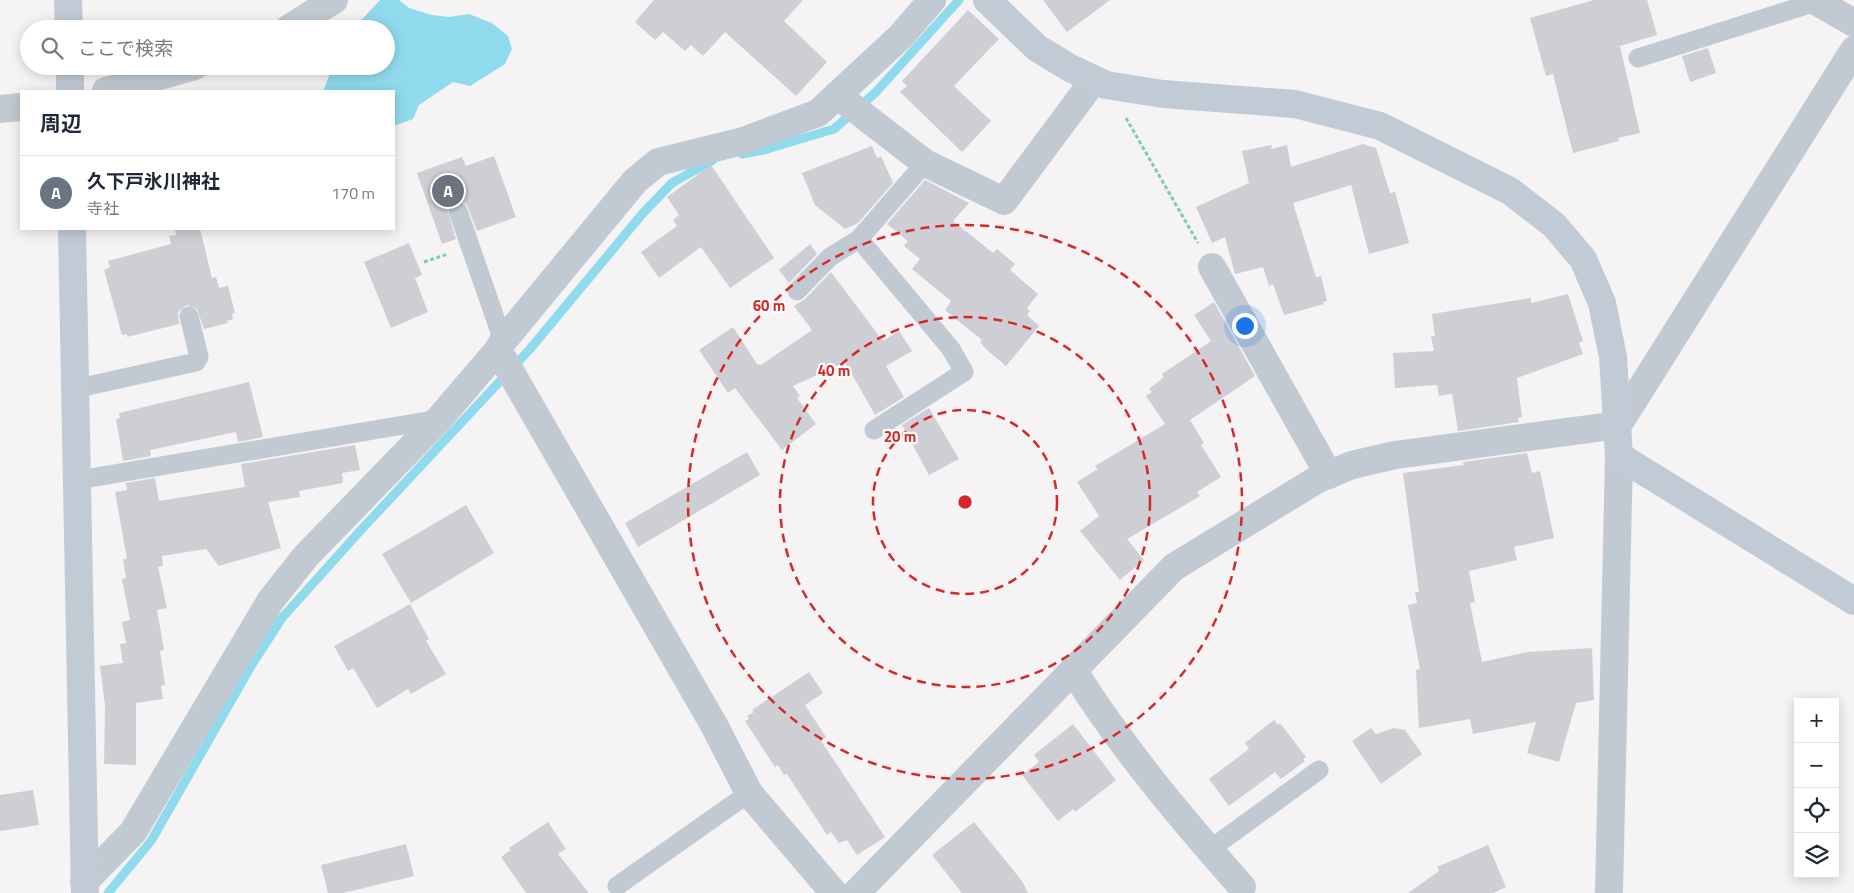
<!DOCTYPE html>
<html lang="ja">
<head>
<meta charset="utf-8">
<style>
	:root { --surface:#fff; --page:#f6f6f7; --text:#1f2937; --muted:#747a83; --line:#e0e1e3; --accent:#1a73e8 }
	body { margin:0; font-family:"Titillium Web","Noto Sans JP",sans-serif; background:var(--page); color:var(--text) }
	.controls { position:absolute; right:15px; bottom:15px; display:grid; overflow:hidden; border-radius:0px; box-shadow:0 2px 12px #0003 }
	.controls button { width:45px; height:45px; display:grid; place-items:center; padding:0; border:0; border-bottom:1px solid var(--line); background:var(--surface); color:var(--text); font:25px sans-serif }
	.you { position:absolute; left:1244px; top:325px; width:18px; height:18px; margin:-12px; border:4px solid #fff; border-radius:50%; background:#1a73e8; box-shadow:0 0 0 8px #1a73e833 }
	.badge { display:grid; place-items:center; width:32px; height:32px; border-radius:50%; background:var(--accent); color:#fff; font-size:16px; font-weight:700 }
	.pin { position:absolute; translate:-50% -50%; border:2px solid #fff; box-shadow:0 1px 5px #0006 }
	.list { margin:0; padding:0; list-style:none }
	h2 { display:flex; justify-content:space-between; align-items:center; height:65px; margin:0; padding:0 20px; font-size:21px }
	h2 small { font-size:16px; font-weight:400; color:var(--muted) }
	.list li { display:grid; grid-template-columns:32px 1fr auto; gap:15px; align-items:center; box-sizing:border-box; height:75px; padding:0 20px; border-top:1px solid var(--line) }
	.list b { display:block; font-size:19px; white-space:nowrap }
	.list p { margin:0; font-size:16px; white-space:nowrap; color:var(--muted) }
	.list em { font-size:16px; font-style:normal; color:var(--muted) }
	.icon { flex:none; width:28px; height:28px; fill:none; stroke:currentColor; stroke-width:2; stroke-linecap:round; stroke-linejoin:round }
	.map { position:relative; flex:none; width:1854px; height:893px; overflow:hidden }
	.search { position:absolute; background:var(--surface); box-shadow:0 2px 12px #0003; left:20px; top:20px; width:375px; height:55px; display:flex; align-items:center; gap:12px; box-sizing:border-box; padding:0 18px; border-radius:28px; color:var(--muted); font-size:19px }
	.panel { position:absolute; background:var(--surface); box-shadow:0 2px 12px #0003; left:20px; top:90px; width:375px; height:140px; border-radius:0px }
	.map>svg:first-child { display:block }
	.water { fill:#90daee }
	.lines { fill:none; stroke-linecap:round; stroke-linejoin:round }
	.stream { stroke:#90daee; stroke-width:9 }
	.building { fill:#cdcfd5 }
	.path { stroke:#7ad0a6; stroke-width:3; stroke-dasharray:4 2.5; stroke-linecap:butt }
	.lane { stroke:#c1cad2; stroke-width:19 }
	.street { stroke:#c1cad2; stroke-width:28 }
	.secondary { stroke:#c1cbd6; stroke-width:28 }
	.ring { fill:none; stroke:#d62828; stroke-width:2.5; stroke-dasharray:9 6 }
	.centre { fill:#d62828; stroke:#fff; stroke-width:2.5 }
	.ring-label { font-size:15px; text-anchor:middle; font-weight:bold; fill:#d62828; stroke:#fff; stroke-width:4.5; stroke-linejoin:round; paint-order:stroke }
</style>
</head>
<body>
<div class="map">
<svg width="1854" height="893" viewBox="0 0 1854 893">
	<rect width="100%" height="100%" fill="#f5f3f3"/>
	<path class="water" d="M 380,0 L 399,0 L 409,8 L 432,15 L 449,17 L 469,14 L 492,23 L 508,36 L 512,49 L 505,64 L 470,86 L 453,82 L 419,105 L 413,119 L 394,126 L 394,91 L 323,91 L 333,66 L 386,66 L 386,29 L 353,29 Z"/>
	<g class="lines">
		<path class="stream" d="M 742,154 L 764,150 L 834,129 L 876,92 L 959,0
			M 108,893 L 151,841 L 251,666 L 282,618 L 360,531 L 530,349 L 643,213 L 672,183 L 713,160"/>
	</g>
	<path class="building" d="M 654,0 L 803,0 L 784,21 L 827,62 L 796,96 L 725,32 L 703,56 L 691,45 L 685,51 L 663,32 L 655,40 L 635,22 Z
		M 1043,0 L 1110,0 L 1067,32 Z
		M 1594,0 L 1647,0 L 1657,35 L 1620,46 L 1640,133 L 1618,138 L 1619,141 L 1573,153 L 1553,74 L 1546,76 L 1530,18 Z
		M 968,10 L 999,39 L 954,86 L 991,121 L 962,152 L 900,92 L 907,86 L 902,81 Z
		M 1708,48 L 1716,73 L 1690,82 L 1682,56 Z
		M 1363,144 L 1376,148 L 1390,193 L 1395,192 L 1409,243 L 1369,254 L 1351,185 L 1293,203 L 1316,277 L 1321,276 L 1327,301 L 1323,302 L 1324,304 L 1284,315 L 1273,284 L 1269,286 L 1263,267 L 1235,274 L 1225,237 L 1212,243 L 1196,207 L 1249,183 L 1242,151 L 1272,145 L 1271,149 L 1287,145 L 1291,167 Z
		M 872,146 L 877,158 L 881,156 L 893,183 L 858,223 L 845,229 L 815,205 L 802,173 Z
		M 494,156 L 516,217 L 477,231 L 466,203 L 454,201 L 447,209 L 456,239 L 442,244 L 417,173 L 462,157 L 466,166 Z
		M 711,165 L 774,258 L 730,288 L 701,247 L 659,278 L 641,252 L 677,226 L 673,220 L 679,215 L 667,197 Z
		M 925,180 L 969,203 L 953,221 L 993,253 L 997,249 L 1015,264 L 1010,270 L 1038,294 L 1027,308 L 1030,311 L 1027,315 L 1039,326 L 1006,366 L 987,350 L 980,342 L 982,340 L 945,310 L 951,301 L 912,269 L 920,259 L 904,246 L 908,241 L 887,224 Z
		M 175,229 L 200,229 L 212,278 L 216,277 L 219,288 L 228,286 L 235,313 L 232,314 L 233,319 L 227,321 L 228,323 L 204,329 L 197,309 L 187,305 L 178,312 L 179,324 L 127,337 L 127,334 L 122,335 L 104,270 L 110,267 L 108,261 L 171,244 L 169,236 L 176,235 Z
		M 409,243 L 422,275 L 415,278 L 428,312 L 391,328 L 364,262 Z
		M 810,244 L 817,254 L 789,283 L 779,270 Z
		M 831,272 L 883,341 L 899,331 L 912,351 L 886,366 L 904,397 L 875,415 L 845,362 L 793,386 L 800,396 L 797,398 L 816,424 L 782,450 L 735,388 L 728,393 L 699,350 L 733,327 L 757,364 L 761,365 L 812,330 L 794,306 L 805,299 Z
		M 1568,294 L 1583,341 L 1579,343 L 1583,354 L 1517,378 L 1522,417 L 1518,418 L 1519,422 L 1458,431 L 1452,394 L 1439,396 L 1437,385 L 1395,388 L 1393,353 L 1434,351 L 1431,336 L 1435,336 L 1432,314 L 1531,298 L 1531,303 Z
		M 1214,302 L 1255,376 L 1190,420 L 1204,443 L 1201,445 L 1221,477 L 1197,492 L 1200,496 L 1127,539 L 1144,560 L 1120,580 L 1080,531 L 1099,516 L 1077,482 L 1098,469 L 1095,466 L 1165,424 L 1146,396 L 1152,392 L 1149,389 L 1164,377 L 1162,374 L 1211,341 L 1194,315 Z
		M 249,382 L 263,437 L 238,442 L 236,432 L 150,450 L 151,456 L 123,461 L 116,419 L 120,418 L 119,413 Z
		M 929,408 L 959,459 L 929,475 L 902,425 Z
		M 355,445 L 360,470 L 342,473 L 343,483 L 299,491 L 300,497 L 268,502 L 281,548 L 219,566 L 206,549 L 162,556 L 163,566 L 158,567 L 167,608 L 157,610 L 164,650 L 160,651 L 165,685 L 161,686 L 163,699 L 136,703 L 136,765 L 104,764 L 105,705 L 100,666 L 123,663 L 120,644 L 126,643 L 122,622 L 130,620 L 122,579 L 126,578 L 123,559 L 127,559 L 115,492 L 127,490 L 126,483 L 155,478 L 159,501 L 245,487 L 241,464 Z
		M 747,452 L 760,475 L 638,547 L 625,523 Z
		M 1527,453 L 1532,473 L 1540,471 L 1554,538 L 1514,547 L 1517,560 L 1469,571 L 1475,602 L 1470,603 L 1482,662 L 1527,652 L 1592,648 L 1594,700 L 1576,703 L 1559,762 L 1527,753 L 1536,722 L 1473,734 L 1470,719 L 1419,728 L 1416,670 L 1420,669 L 1408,605 L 1417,603 L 1415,592 L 1419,592 L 1403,473 L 1464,465 L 1463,462 Z
		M 466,505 L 494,553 L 411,603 L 382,554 Z
		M 410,604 L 429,639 L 426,641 L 446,674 L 411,694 L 408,689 L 377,708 L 353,668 L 348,671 L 334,646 Z
		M 809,672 L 823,693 L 805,705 L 826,737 L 821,741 L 885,837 L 857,855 L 847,840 L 839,843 L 831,832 L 827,835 L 787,774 L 784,775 L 778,765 L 775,767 L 745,721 L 749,719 L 747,716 L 754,712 L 752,710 Z
		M 1274,720 L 1278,725 L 1280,723 L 1306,757 L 1303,759 L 1305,761 L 1281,779 L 1275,772 L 1229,806 L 1209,779 L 1249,749 L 1245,743 Z
		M 1073,724 L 1116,780 L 1075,812 L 1073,809 L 1058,821 L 1022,775 L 1039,762 L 1034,755 Z
		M 1371,728 L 1376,734 L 1394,728 L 1405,730 L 1422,754 L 1381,784 L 1352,741 Z
		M 33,790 L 39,825 L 0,831 L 0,795 Z
		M 548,822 L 566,849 L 558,854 L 589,893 L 526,893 L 501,857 L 511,850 L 509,848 Z
		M 974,822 L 1022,881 L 1028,893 L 962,893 L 932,855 Z
		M 406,844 L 414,876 L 343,893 L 328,893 L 321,865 Z
		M 1488,845 L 1506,887 L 1493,893 L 1408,893 L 1439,871 L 1437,867 Z"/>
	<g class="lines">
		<path class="path" d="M 1126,118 L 1198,243
			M 424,262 L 448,254"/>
		<path class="lane" d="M 1638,58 L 1816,2
			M 458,211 L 503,341
			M 859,239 L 951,349 L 964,372 L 874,430
			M 797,291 L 830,257 L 859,239 L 925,163
			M 74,389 L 196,362 L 199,357 L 189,316
			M 78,480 L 439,419
			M 1209,850 L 1319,770
			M 617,886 L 749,793"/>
		<path class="street" d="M 1814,0 L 1854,23
			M 288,29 L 334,0
			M 106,91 L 195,66
			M 837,95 L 925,163 L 1004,201 L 1094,80
			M 0,109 L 21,107
			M 1212,267 L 1329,475
			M 498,350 L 714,725 L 749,793 L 834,893
			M 1073,670 C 1122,748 1181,818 1242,887
			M 84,882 L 133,832 L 271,600 L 306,556 L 439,419 L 498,350 L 503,341 L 635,181 L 658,162 L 743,141 L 818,113 L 901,36 L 932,0
			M 856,893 L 1174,567 L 1318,479 L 1352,465 L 1395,455 L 1618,425 L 1854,50
			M 1609,893 L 1619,456"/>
		<path class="secondary" d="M 68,0 L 69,29
			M 987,0 L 1037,48 L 1070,68 L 1106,85 L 1163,94 L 1295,104 L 1380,126 L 1510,191 L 1554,225 L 1583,259 L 1602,303 L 1613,357 L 1619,456 L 1854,601
			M 70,66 L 70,91
			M 72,229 L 85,893"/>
	</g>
	<g class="ring">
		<circle cx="965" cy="502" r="92"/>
		<circle cx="965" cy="502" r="185"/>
		<circle cx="965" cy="502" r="277"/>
	</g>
	<circle cx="965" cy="502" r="8" class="centre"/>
	<g class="ring-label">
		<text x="769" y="311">60 m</text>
		<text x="834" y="376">40 m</text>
		<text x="900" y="442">20 m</text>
	</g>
</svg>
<div class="controls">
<button>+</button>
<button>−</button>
<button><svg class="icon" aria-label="locate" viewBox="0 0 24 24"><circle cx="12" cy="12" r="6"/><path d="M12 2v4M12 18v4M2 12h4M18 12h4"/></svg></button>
<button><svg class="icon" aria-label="layers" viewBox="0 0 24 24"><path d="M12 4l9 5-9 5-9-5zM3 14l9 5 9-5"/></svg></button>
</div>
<div class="you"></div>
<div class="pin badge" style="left:448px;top:191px;background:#6b7280">A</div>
<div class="search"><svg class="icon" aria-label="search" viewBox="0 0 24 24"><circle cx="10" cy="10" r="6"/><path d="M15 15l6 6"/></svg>ここで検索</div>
<section class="panel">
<h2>周辺<small></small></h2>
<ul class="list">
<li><span class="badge" style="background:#6b7280">A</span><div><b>久下戸氷川神社</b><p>寺社</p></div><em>170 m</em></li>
</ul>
</section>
</div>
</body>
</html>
